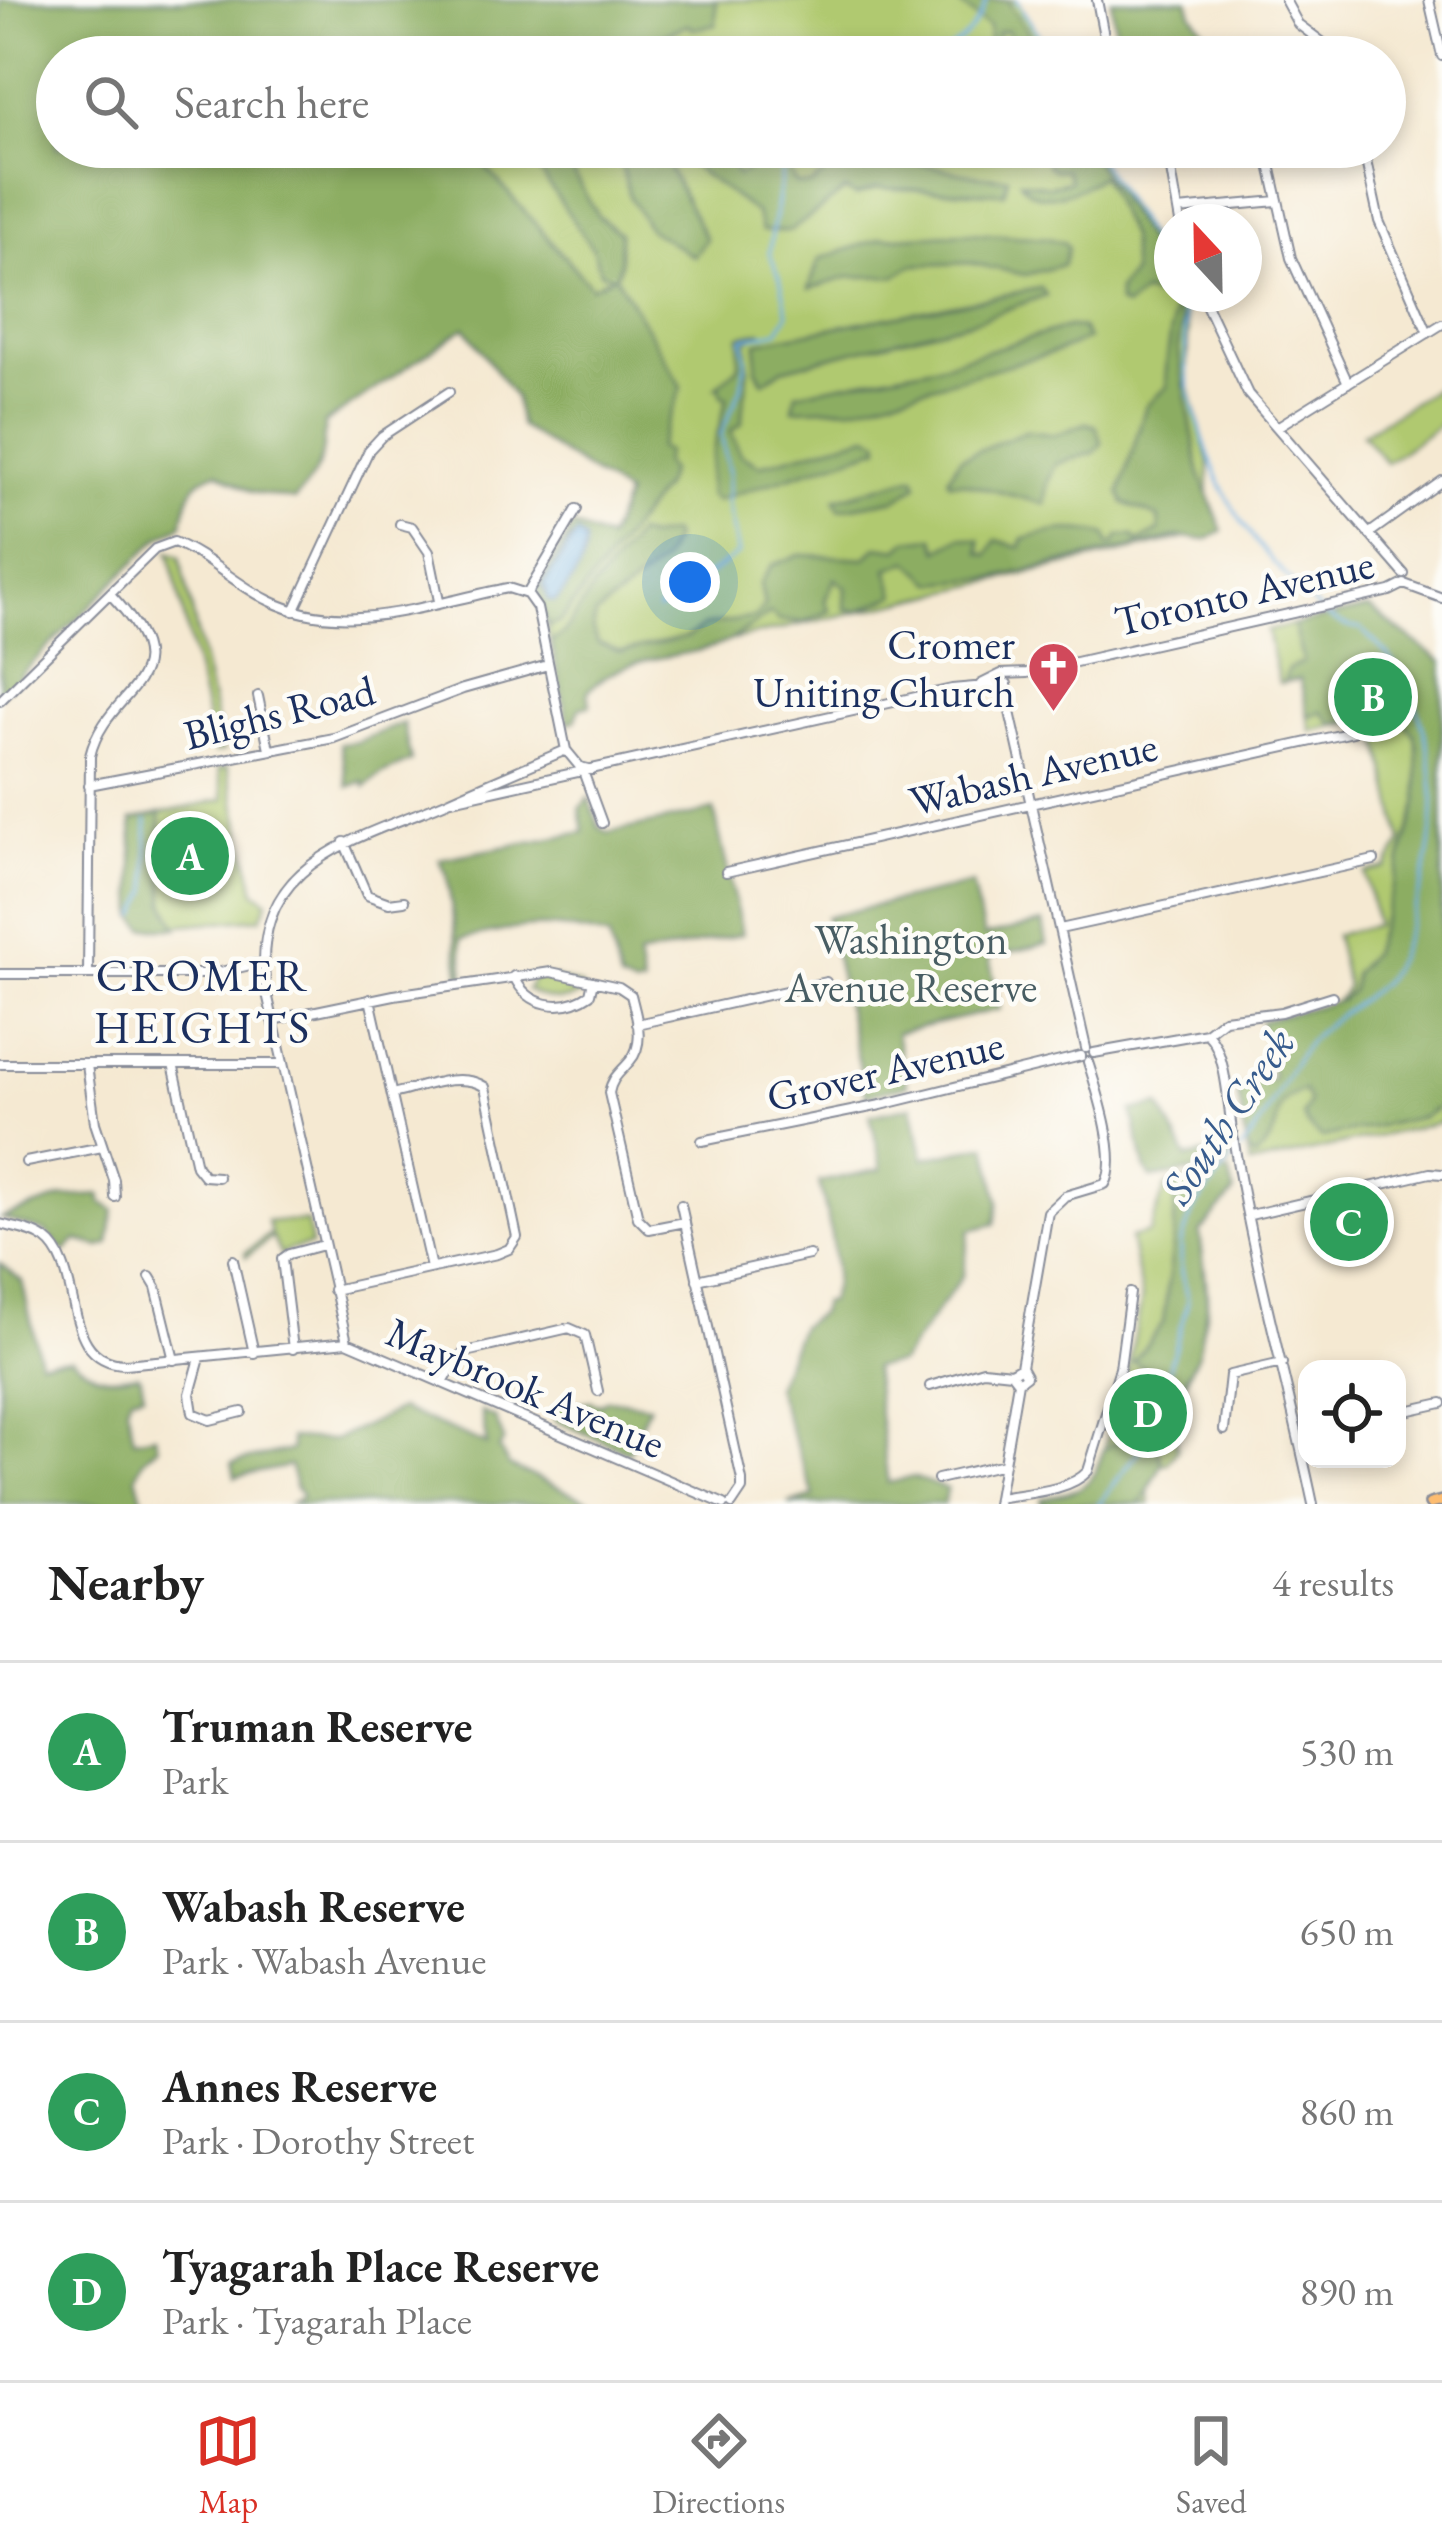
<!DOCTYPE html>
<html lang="en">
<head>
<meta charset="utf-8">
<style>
	:root { --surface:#fff; --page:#f2f2f2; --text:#222; --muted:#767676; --line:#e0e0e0; --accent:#d93025 }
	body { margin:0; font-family:"EB Garamond",serif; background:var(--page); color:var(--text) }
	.controls { position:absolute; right:36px; bottom:36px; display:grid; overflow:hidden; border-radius:24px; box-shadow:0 6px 18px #0003 }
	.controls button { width:108px; height:108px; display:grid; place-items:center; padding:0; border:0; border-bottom:3px solid var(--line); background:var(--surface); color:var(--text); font:60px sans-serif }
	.compass { position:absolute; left:1154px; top:204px; width:108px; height:108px; border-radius:50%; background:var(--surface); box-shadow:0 6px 18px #0003; rotate:338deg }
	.you { position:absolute; left:690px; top:582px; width:42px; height:42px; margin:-30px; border:9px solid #fff; border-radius:50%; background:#1a73e8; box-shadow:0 0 0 18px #1a73e833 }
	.badge { display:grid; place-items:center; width:78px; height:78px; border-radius:50%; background:var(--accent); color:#fff; font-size:39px; font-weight:700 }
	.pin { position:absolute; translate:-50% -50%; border:6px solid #fff; box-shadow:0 3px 12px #0006 }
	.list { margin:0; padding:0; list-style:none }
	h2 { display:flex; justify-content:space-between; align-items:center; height:156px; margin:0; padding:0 48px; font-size:51px }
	h2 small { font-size:39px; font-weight:400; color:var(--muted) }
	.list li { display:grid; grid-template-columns:78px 1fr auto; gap:36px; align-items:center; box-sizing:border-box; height:180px; padding:0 48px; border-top:3px solid var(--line) }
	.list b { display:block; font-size:45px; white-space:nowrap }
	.list p { margin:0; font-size:39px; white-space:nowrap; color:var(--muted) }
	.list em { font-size:39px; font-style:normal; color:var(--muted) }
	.icon { flex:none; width:66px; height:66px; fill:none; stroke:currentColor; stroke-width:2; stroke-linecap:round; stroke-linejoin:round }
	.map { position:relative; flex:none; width:1442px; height:1504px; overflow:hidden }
	.search { position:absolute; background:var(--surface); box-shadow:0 6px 18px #0003; left:36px; right:36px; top:36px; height:132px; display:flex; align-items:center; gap:30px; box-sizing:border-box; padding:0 42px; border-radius:66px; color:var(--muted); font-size:45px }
	.sheet { height:876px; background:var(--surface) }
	nav { display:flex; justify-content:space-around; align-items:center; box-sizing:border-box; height:168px; border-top:3px solid var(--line); background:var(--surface); font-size:33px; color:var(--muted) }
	nav a { display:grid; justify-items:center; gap:6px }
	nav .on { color:var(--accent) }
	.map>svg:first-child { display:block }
	.green { fill:#b0c96f; stroke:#667c66; stroke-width:3 }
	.forest { fill:#8cad62; stroke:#546e60; stroke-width:3; fill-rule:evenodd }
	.water { fill:#6eb0e3; stroke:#4470a0; stroke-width:3 }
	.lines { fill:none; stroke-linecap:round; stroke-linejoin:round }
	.stream { stroke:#6eb0e3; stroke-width:3 }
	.minor-casing { stroke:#888c98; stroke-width:12 }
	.major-casing { stroke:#888c98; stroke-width:14 }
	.minor { stroke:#fff; stroke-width:8 }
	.major { stroke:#fdbc70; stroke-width:9 }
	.labels { text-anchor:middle; stroke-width:9; stroke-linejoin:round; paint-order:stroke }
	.street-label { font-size:42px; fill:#1b2f5e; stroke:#fdfcf7 }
	.poi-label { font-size:42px; fill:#1b2f5e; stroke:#fdfcf7; text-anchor:end }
	.park-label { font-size:42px; fill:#485d63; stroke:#fdfcf7 }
	.neighbourhood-label { font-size:45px; letter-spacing:3px; fill:#1b2f5e; stroke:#fdfcf7 }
	.water-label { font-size:45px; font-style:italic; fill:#385c8d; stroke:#fdfcf7 }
</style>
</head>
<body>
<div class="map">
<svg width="1442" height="1504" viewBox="0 0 1442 1504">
	<rect width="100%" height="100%" fill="#fdfcf7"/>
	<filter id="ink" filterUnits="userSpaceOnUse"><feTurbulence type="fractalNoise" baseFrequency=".00833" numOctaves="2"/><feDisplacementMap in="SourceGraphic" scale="24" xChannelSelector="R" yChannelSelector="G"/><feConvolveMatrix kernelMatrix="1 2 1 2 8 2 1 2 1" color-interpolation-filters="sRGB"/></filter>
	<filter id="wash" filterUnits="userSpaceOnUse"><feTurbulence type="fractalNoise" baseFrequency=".004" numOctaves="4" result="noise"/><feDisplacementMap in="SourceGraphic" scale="48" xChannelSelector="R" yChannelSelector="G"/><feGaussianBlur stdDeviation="2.7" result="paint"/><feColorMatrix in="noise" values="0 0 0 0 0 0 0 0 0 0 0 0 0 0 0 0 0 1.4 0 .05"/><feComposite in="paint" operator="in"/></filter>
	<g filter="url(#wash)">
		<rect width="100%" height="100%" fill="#f5e9d2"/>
		<path class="green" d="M 682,0 L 1016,0 L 1053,57 L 605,57 L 688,25 Z
			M 468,147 L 1091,147 L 1172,275 L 1172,294 L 1181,294 L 1188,330 L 1187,378 L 1209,462 L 1208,533 L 559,679 L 537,588 L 573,526 L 608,540 L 626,494 L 615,276 L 591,287 Z
			M 1442,384 L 1442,423 L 1386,463 L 1362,434 Z
			M 169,551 L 180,556 L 223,751 L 215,753 Z
			M 1369,608 L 1442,662 L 1442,1122 L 1250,1165 L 1237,1088 L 1273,1079 L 1262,1028 L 1330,1012 L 1347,987 L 1335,935 L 1376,925 L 1365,873 L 1386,868 L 1402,842 L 1379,738 L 1354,722 L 1311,731 L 1300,679 L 1279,683 L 1267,631 Z
			M 227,767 L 255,891 L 268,901 L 261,918 L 145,928 L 135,917 L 132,820 L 224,799 L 218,769 Z
			M 551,977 L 582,986 L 582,993 C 566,1005 543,1000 527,990 L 533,978 Z
			M 1229,1172 L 1234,1193 L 1200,1232 C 1202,1256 1209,1284 1207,1309 C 1201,1352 1169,1410 1177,1449 L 1168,1463 L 1162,1464 L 1148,1490 L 1150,1504 L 1041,1504 L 1042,1499 L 1085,1487 L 1092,1480 L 1104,1449 L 1125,1383 L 1142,1298 L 1130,1238 L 1149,1233 L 1166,1186 Z
			M 1361,1199 L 1369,1237 L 1337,1244 L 1329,1206 Z
			M 267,1221 L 307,1222 L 311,1245 L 287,1250 L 281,1256 L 272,1237 L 246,1257 L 245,1253 L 271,1233 Z"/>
		<path class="forest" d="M 0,0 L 716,0 L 716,25 L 693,29 L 688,25 L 605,57 L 57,57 L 57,147 L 468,147 L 591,287 L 614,276 L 601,273 L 592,248 L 523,147 L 558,147 L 598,216 L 620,233 L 620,264 L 616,276 L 682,387 L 658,448 L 666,452 L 663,462 L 669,472 L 663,487 L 560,622 L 548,627 L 537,588 L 573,526 L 608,540 L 626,495 L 520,426 L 515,398 L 465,327 L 324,424 C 325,458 318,476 294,500 L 252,492 L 217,472 C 190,479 187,501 182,525 L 160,537 L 0,695 ZM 571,538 L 585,553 C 577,575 566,583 547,595 L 543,587 Z
			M 959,0 L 1007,0 L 1045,57 L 1028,54 L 1012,57 L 1008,30 L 998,32 L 996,56 L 989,52 L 989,27 L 960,5 Z
			M 1111,0 L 1188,0 L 1192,13 L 1210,37 L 1119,57 Z
			M 616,147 L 658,147 L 706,239 L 694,257 L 649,229 L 630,198 Z
			M 687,147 L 724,147 L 737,176 L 747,170 L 752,152 L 747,147 L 817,147 L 816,152 L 794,159 L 791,174 L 796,184 L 811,185 L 823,175 L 828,154 C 887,146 947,178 1008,177 L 1004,193 L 877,188 L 855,196 L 845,190 L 791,231 L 762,231 L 756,213 L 690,165 Z
			M 1048,147 L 1086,147 L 1149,245 L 1182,322 L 1178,347 L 1199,472 L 1223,531 L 1208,539 L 1178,537 L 994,578 L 933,583 L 909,561 L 888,569 L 896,595 L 858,611 L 845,609 L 846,587 L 835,579 L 825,600 L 830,611 L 804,622 L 779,621 L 770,613 C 758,622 744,632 731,640 C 687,662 627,649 588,691 L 590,705 L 580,707 L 575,721 L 568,723 L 551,642 L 563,634 L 594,587 L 637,534 L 647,538 L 671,533 L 674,538 L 662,562 L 596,615 L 593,628 L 598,643 L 621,652 L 688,637 L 703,626 L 756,617 L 764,605 L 760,583 L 772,565 L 800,555 L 866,558 L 877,546 L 898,549 L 908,540 L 934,537 L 939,550 L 961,537 L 980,540 L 980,553 L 988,555 L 996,540 L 1021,547 L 1022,540 C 1054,529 1073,527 1107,535 L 1109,545 L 1115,544 L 1119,536 L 1133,536 L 1138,542 L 1159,531 L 1158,517 L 1124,503 L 1120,493 L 1146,405 L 1167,387 C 1163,359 1173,336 1173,307 L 1165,299 L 1143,293 L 1126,307 L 1118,304 L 1118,290 L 1132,273 L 1129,236 L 1101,175 C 1081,191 1036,210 1020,181 L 1048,186 L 1070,181 L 1066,170 L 1053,170 L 1047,165 Z
			M 968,233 L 1047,238 L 1065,243 L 1068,248 L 1063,265 L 1025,275 L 971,263 L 912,265 L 896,276 L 849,277 L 809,289 L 819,259 L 882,238 Z
			M 1041,288 L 1046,295 L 980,319 L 782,369 L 764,382 L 756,369 L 757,342 Z
			M 1068,327 L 1082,328 L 1088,339 L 1059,351 L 854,407 L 793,409 L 796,393 L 935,366 Z
			M 762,331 L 747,340 C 745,351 748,359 748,371 C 748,389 741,404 742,423 L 731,431 L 740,454 L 760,465 L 868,435 L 879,440 L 880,447 L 715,501 L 709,495 C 706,462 720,429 727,398 L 721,396 L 720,387 L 716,387 L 739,366 L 740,336 Z
			M 1086,423 L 1096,426 L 1102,443 L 1094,453 L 1056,464 L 1048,482 L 1045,504 L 962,482 L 950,482 L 948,478 L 960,458 L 1026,431 L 1055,435 Z
			M 915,476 L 918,484 L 897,499 L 839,509 L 835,499 Z
			M 1369,608 L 1442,662 L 1442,1105 L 1423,1117 L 1322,1138 L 1307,1125 L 1303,1116 L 1309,1102 L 1304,1091 C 1268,1103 1284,1118 1270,1141 C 1266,1148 1260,1152 1255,1158 L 1248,1151 L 1237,1088 L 1273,1079 L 1260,1021 L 1342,1000 L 1352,989 L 1354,973 L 1371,953 L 1385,914 L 1418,801 L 1417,745 L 1414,734 L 1392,710 L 1366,703 L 1352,709 L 1356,719 L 1333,725 L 1322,712 L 1308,716 L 1300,679 L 1284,682 L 1288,669 L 1303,662 L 1293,625 Z
			M 403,723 L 411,761 L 381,774 L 365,787 L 363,781 L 348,787 L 340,744 L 356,742 Z
			M 589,798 L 599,827 L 608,833 L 714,810 L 742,934 L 638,957 L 643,986 L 635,988 L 620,981 L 609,938 C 543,920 527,926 461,939 L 465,978 L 461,979 L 447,875 L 439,859 L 584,832 L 580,809 Z
			M 160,813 L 165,903 L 178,928 L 145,928 L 135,917 L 132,820 Z
			M 972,884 L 984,936 L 1043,923 L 1047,944 L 989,957 L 1000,1009 L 896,1033 L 907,1085 L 866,1095 L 826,917 Z
			M 1160,1105 L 1187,1158 L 1227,1150 L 1230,1166 L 1151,1178 L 1145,1168 L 1132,1111 Z
			M 912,1106 L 924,1158 L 987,1145 L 999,1201 L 995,1224 L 970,1230 L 963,1275 L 900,1363 L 873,1368 L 888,1483 L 913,1477 L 947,1489 L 944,1504 L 788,1504 L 814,1496 L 775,1387 L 800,1326 L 819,1313 L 822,1303 L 829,1301 C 843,1272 827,1215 819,1182 L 882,1169 L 870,1115 Z
			M 1229,1172 L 1234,1193 L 1200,1232 L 1207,1304 L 1198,1354 L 1155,1435 L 1162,1464 L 1141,1504 L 1041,1504 L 1042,1499 C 1082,1490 1090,1490 1104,1449 C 1151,1427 1137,1415 1158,1375 L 1133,1362 L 1163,1323 L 1174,1235 L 1175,1184 Z
			M 101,1195 L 101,1202 L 114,1210 L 109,1244 L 100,1247 L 77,1240 L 65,1252 L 46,1232 L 1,1218 L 64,1197 Z
			M 0,1263 L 22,1281 L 40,1361 L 71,1358 C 98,1379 103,1379 137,1374 L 141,1378 L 144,1393 L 131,1396 L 127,1406 L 134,1439 L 155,1435 L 158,1446 L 143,1460 L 136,1476 L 144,1504 L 0,1504 Z
			M 608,1399 L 649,1405 L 629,1452 L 554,1420 L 556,1406 L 590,1401 L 599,1404 Z
			M 400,1409 L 487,1445 L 481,1412 L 495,1418 L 504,1440 L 499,1449 L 509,1466 L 597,1504 L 291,1504 L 302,1496 L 295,1487 L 290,1466 L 235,1477 L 232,1463 L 291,1450 L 290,1438 L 334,1440 Z"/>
		<path class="water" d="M 577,534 L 585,541 C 586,563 570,586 555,601 L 549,601 L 544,584 Z"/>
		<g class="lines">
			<path class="stream" d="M 1016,0 L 1053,57
				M 936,57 C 964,42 976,29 987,0
				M 1091,147 L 1172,275
				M 1181,294 C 1187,324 1184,347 1187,376 C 1188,391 1194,407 1198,421 C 1216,486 1241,530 1288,578 C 1311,601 1327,626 1361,629 C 1373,641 1389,654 1398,668 C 1442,745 1442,831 1413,913 C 1406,933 1398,964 1384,980 C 1361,1004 1330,1016 1307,1044 C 1281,1078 1269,1120 1239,1151
				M 658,610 L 738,554 L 727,502 L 729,473 L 721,434 L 741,388 L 746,359 L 743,338 L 778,331 L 788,314 L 780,278 L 769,253 L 786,147
				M 137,916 L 149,891 L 147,820
				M 1099,1504 L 1149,1438 L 1188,1301 L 1181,1272 L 1181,1243 L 1193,1210 L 1233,1158"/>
		</g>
	</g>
	<g filter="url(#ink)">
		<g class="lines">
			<defs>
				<path id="minor" d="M 1097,0 L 1108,57
					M 1285,0 L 1298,24 L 1342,57
					M 1429,0 L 1442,56
					M 1158,147 L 1171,170 L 1180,222
					M 1266,147 L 1291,258 L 1348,383
					M 1363,147 L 1379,221 L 1428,333
					M 1178,210 L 1277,201
					M 1201,294 L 1248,394 L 1404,574
					M 1277,427 L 1442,324
					M 400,524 L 412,527 L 429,552 L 439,601
					M 1371,532 L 1442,481
					M 527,594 L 577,509
					M 294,611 L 369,450 L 382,436 L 449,392
					M 981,684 L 1001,674 L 1027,673 L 1390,591 L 1404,584 L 1442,598
					M 1007,684 L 1008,703 L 1086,1048
					M 258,696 L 269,749
					M 0,701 L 155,549 L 174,542 C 208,556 236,585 270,601 C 345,638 430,603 508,588 L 527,594 L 537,608 L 566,750 L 580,767 L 592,770
					M 584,774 L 602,823
					M 89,785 L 334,738 L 463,689 L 548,665
					M 452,800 L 952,689 L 997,685
					M 344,842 L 367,895 L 389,903 L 404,901
					M 726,872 L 1353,732
					M 1060,929 L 1374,860
					M 0,974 L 212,974 L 263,962
					M 88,974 L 90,756 C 107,684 195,683 110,594
					M 514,976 C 527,1007 563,1013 590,994 L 593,981
					M 370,999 L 431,1268
					M 273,1020 L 394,995 L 551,972 L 619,987 L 631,995 C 636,1016 646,1042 630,1061 C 620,1073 612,1077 609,1093 L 638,1218 L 649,1229 L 685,1222
					M 637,1024 L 826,982
					M 1206,1033 C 1226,1048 1228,1105 1232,1130 C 1251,1255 1287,1380 1313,1504
					M 1094,1053 L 1206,1033 L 1224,1019 L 1281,1012 L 1332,996
					M 0,1064 L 282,1064
					M 173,1064 L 196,1166 L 204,1176 L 218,1177
					M 87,1065 L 95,1123 L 114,1180 L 115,1197
					M 702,1141 L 881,1105 L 1081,1056
					M 26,1162 L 102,1147
					M 681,1205 L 742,1480 L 742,1489 L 732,1504
					M 1250,1215 L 1430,1173 L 1442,1174
					M 0,1224 C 15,1228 32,1230 45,1239 C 86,1269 58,1363 126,1364 L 347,1342 L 724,1504
					M 233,1260 L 254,1353
					M 150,1277 L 156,1287 L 174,1360
					M 697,1280 L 809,1255
					M 333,1290 L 497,1254 L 509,1249 L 517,1237 L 485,1087 C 461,1070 419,1088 392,1094
					M 347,1342 L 266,989 C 248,861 354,841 446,802 C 486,784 526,767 566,750
					M 293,1349 L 282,1259 L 289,1254 L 323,1245
					M 200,1358 L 190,1394 L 193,1413 L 210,1420 L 242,1412
					M 1021,1367 L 1048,1212 L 1065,1196 L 1105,1184 C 1120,1160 1097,1090 1088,1062
					M 443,1383 L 458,1357 L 466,1352 L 569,1328 L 585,1335 L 598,1391
					M 930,1386 L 983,1370 L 1011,1373
					M 1397,1413 L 1442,1403
					M 1224,1430 L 1230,1375 L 1282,1363
					M 938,1479 L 1004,1464
					M 998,1498 C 1025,1493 1069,1492 1088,1471 L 1120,1368 L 1130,1293
					M 997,1504 L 1018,1382 L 1026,1376 L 1021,1367 L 1011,1373 L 1018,1382"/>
				<path id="major" d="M 1430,1504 L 1442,1501"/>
			</defs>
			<use href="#minor" class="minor-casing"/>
			<use href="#major" class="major-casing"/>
			<use href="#minor" class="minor"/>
			<use href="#major" class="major"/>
		</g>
	</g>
	<defs>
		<symbol id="church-pin" viewBox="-11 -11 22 30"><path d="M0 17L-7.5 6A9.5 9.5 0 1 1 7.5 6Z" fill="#d1495b" stroke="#fdfcf7"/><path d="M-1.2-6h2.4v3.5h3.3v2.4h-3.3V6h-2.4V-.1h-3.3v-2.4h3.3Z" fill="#fff"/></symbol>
	</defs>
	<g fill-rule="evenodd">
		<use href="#church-pin" x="1024" y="638" width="59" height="81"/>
	</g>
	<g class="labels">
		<g class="street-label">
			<text transform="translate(1244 592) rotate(-13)" y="15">Toronto Avenue</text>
			<text transform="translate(279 712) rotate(-14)" y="15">Blighs Road</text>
			<text transform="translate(1033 773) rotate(-13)" y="15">Wabash Avenue</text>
			<text transform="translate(885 1070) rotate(-13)" y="15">Grover Avenue</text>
			<text transform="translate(526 1387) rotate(23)" y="15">Maybrook Avenue</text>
		</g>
		<g class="poi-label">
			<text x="1015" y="659">Cromer<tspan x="1015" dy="48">Uniting Church</tspan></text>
		</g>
		<g class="park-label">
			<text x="911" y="954">Washington<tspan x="911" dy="48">Avenue Reserve</tspan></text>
		</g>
		<g class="neighbourhood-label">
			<text x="203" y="991">CROMER<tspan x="203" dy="52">HEIGHTS</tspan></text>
		</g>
		<g class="water-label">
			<text transform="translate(1227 1115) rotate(-56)" y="16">South Creek</text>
		</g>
	</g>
</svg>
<div class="controls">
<button><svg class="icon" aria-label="locate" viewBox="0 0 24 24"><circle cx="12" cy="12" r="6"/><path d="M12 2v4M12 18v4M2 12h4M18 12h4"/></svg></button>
</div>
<svg class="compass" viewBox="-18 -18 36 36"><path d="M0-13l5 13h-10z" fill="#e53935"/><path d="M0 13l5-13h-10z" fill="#767676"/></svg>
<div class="you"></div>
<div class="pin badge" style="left:190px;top:856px;background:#2e9e5b">A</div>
<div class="pin badge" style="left:1373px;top:697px;background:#2e9e5b">B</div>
<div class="pin badge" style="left:1349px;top:1222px;background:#2e9e5b">C</div>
<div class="pin badge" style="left:1148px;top:1413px;background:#2e9e5b">D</div>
<div class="search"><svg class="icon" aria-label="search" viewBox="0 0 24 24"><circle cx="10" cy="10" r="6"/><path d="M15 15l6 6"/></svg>Search here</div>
</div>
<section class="sheet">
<h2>Nearby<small>4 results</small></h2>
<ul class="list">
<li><span class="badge" style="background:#2e9e5b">A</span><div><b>Truman Reserve</b><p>Park</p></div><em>530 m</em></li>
<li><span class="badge" style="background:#2e9e5b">B</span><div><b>Wabash Reserve</b><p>Park · Wabash Avenue</p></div><em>650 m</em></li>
<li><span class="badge" style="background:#2e9e5b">C</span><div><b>Annes Reserve</b><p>Park · Dorothy Street</p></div><em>860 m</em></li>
<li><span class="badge" style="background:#2e9e5b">D</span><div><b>Tyagarah Place Reserve</b><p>Park · Tyagarah Place</p></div><em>890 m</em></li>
</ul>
</section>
<nav>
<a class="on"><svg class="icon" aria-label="map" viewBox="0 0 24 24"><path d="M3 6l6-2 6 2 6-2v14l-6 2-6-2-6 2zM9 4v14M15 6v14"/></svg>Map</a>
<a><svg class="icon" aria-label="directions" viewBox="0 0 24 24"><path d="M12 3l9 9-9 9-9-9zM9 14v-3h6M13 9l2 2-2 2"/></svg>Directions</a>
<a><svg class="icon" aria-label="saved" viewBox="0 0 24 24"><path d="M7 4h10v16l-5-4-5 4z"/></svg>Saved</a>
</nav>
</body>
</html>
